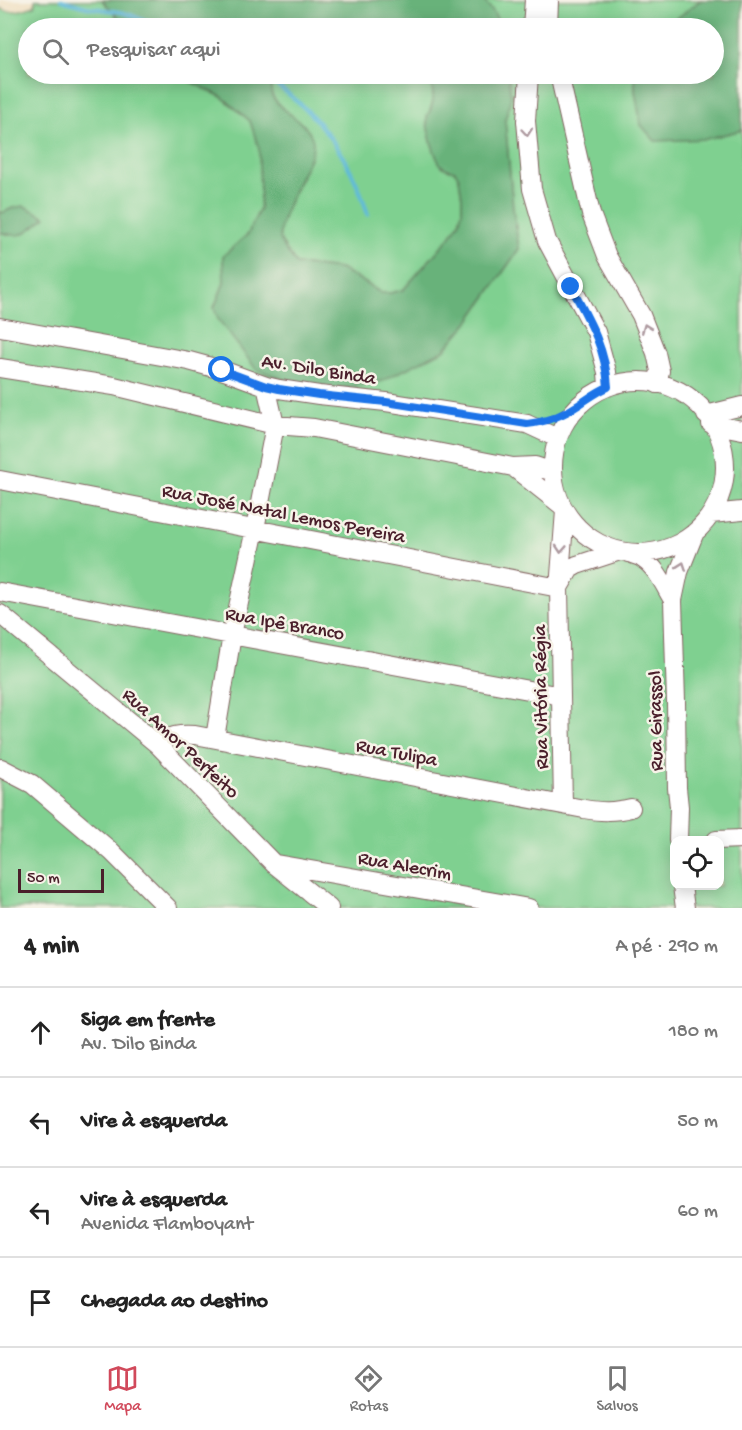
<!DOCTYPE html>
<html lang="pt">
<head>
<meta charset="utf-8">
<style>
	:root { --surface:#fff; --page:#f2f2f2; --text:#222; --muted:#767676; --line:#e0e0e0; --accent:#d1495b }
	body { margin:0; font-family:"Gochi Hand",sans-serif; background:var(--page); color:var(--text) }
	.controls { position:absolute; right:18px; bottom:18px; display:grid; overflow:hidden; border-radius:12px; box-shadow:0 3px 15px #0003 }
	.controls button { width:54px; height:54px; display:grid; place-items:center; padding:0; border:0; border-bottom:2px solid var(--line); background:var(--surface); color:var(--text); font:30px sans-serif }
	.scale { position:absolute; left:18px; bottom:15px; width:86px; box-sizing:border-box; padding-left:6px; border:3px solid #4a1f2b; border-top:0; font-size:16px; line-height:21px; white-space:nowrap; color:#4a1f2b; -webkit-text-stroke:4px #f7f3e8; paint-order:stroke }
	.stop { position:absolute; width:18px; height:18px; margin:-14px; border:4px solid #1a73e8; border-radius:50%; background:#fff }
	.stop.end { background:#1a73e8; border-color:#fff; box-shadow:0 2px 6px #0008 }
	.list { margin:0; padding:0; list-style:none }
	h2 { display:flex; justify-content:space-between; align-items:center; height:78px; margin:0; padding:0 24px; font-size:26px }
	h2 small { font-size:20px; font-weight:400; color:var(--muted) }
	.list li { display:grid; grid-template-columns:39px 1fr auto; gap:18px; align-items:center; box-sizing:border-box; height:90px; padding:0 24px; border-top:2px solid var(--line) }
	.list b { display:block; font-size:22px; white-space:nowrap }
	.list p { margin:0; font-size:20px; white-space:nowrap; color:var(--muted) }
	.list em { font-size:20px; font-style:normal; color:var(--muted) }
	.icon { flex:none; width:33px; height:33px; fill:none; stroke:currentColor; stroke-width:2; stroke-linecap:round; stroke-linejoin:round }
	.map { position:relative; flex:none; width:742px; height:908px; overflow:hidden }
	.search { position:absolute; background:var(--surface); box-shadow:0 3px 15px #0003; left:18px; right:18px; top:18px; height:66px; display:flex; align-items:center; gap:15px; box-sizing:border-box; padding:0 21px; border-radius:33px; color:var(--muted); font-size:22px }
	.sheet { height:438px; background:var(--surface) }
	nav { display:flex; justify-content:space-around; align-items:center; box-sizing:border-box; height:84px; border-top:2px solid var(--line); background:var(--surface); font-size:16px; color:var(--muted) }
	nav a { display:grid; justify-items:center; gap:3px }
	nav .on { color:var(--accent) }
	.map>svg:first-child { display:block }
	.green { fill:#7fd090; stroke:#64785e; stroke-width:1.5; fill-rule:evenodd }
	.forest { fill:#67b27a; stroke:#586852; stroke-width:1.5 }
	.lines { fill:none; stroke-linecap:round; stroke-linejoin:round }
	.stream { stroke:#5eb9dc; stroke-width:4 }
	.minor-casing { stroke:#846361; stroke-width:20 }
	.minor { stroke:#fff; stroke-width:18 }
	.oneway { stroke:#ae9aa0 }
	.route { stroke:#1a73e8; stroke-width:8 }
	.labels { text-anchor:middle; stroke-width:5; stroke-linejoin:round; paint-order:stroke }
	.street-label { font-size:20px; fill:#4a1f2b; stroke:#f7f3e8 }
</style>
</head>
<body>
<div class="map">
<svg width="742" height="908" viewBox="0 0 742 908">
	<rect width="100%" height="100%" fill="#f7f3e8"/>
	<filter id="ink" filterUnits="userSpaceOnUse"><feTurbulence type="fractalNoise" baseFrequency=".0167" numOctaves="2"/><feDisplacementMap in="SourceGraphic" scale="12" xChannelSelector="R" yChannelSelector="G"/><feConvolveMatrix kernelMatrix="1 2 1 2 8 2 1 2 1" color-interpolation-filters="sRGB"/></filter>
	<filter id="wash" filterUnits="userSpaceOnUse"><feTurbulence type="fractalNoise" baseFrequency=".008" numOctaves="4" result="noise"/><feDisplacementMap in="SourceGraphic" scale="24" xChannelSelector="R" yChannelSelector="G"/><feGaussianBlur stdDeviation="1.35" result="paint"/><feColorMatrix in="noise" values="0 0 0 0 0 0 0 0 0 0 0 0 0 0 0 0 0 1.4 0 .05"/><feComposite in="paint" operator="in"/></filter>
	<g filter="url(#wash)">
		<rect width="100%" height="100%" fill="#f1e1c4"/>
		<path class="green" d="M 35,0 L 102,0 L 127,28 L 28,28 L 28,74 L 175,74 L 222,97 L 250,121 L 260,149 L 260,208 L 248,234 L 223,256 L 224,283 L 214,308 L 256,369 L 286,380 L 327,392 L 444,350 L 470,320 L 519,249 L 513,208 L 505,120 L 511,97 L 508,74 L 635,74 L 635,91 L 706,139 L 742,130 L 742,908 L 0,908 L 0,232 L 10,235 L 13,208 L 2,213 L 0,212 L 0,8 C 10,15 24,9 35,6 ZM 674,840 L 720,840 L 720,886 L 674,886 Z
			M 483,0 L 701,0 L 664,28 L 501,28 L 493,11 Z
			M 320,74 L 424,74 C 433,82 435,96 431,108 C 430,111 428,114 427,117 C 426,126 435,160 442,166 C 445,169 450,170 455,171 L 459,178 L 462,198 L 462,211 L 459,223 L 450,237 L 403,290 L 390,293 L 381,293 L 359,279 L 340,269 L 296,264 L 281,242 L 279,233 L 281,221 L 311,156 L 305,126 C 298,121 274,103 271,96 C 268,91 270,86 273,82 L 280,79 L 316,76 Z"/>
		<path class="forest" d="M 102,0 L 483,0 L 493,11 L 501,28 L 127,28 Z
			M 701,0 L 742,0 L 742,130 L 706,139 L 655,141 L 641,125 L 635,91 L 635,74 L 714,74 L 714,28 L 664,28 Z
			M 175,74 L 320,74 L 291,82 L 280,79 L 273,82 C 260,105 310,118 313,142 C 314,153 307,162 303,172 C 296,186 275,228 281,241 C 283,247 292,258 296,264 L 340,269 L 359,279 L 381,293 L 390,293 L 403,290 L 450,237 L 459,223 L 462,211 L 462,198 L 459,178 L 455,171 C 450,170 445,169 442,166 C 435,160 426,126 427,117 C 428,114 430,111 431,108 C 435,96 433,82 424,74 L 508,74 L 511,97 L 505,120 L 513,208 L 519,249 L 470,320 L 444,350 L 382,381 L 327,392 L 286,380 L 256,369 L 218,319 L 214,308 L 224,283 L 223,256 L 248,234 L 260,208 L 259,149 L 250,121 L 222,97 Z
			M 24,206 L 46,217 C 27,231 24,240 0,232 L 0,212 L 2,213 L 13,208 Z"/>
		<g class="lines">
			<path class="stream" d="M 61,0 L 86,7 L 120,12 L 131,15 L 163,28
				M 258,74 C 312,103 351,156 368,215"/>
		</g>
	</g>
	<g filter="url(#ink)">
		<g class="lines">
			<defs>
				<path id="minor" d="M 532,28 L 534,0
					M 548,28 L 549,0
					M 529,74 L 526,121 L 532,189 L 547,241 L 596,332 L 607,372 L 608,387
					M 559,74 L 591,214 L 607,256 L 641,315 L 656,353 L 660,371 L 657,384
					M 0,327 L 189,361 L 222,370 L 266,386 L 279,389 L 319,395 L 386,402 L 527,424 L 557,438
					M 0,368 L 114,386 L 275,425 L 314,428 L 513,467 L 535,466 L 553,472
					M553 467a86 86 0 1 1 172 0a86 86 0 1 1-172 0Z
					M 706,415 L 742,406
					M 711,424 L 742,430
					M 513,467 L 561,505
					M 0,480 L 559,588
					M 711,514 L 742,511
					M 629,553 C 634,555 640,556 643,559 C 657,568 665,587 673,600
					M 560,586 L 570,569 L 577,565 L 620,551
					M 0,592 L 561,696
					M 0,614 L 157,744 L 274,864 L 329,908
					M 215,738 L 232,635 L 255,529 L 275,425 L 266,386
					M 157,744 C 171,735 179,734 195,735 L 584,809 C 602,812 613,812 631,808
					M 1,768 L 32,784 L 112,852 L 168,908
					M 563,805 L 559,588 L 565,511
					M 678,840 L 679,807 L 677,788 L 676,702 L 673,600 L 679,572 L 695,532
					M 716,840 L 742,839
					M 276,864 L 529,908
					M 682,886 L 685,908"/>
			</defs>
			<use href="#minor" class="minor-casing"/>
			<use href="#minor" class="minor"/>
		</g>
		<defs><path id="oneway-chevron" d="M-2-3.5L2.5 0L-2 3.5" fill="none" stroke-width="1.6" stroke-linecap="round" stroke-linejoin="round" transform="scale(1.5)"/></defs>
		<g class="oneway">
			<use href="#oneway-chevron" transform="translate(527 132) rotate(85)"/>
			<use href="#oneway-chevron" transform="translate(646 328) rotate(-111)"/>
			<use href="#oneway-chevron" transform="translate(561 549) rotate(94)"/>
			<use href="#oneway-chevron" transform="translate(682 566) rotate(-71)"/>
		</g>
	</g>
	<g class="lines" filter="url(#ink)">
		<path class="route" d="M 222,370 L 266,386 L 279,389 L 319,395 L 386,402 L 527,424 C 547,422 564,415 580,404 C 589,398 598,391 608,387 C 606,349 589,320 571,287"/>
	</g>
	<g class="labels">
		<g class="street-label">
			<text transform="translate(319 368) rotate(9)" y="7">Av. Dilo Binda</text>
			<text transform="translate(284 512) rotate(11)" y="7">Rua José Natal Lemos Pereira</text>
			<text transform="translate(285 622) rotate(10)" y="7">Rua Ipê Branco</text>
			<text transform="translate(539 697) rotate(-91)" y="7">Rua Vitória Régia</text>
			<text transform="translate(654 721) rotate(-91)" y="7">Rua Girassol</text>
			<text transform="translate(182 742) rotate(43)" y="7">Rua Amor Perfeito</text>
			<text transform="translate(397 751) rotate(11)" y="7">Rua Tulipa</text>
			<text transform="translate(405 864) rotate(10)" y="7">Rua Alecrim</text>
		</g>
	</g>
</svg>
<div class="controls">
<button><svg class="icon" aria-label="locate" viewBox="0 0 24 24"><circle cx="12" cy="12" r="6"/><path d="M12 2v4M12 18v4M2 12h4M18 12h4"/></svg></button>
</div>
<div class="scale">50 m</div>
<div class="stop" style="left:222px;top:370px"></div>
<div class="stop end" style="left:571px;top:287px"></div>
<div class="search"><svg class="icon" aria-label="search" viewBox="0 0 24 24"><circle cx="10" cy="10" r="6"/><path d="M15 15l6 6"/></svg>Pesquisar aqui</div>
</div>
<section class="sheet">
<h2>4 min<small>A pé · 290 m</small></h2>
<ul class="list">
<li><svg class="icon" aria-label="ahead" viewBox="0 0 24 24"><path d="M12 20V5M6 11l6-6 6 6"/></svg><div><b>Siga em frente</b><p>Av. Dilo Binda</p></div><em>180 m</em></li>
<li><svg class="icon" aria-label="left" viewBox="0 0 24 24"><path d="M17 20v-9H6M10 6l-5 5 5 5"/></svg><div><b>Vire à esquerda</b></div><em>50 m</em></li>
<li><svg class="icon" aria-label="left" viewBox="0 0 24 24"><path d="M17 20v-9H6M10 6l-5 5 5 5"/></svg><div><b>Vire à esquerda</b><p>Avenida Flamboyant</p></div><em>60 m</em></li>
<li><svg class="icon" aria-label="arrive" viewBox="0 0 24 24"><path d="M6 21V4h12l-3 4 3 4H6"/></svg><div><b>Chegada ao destino</b></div></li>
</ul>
</section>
<nav>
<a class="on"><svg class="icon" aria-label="map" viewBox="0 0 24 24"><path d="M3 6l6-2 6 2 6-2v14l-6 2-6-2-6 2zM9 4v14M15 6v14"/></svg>Mapa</a>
<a><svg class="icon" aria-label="directions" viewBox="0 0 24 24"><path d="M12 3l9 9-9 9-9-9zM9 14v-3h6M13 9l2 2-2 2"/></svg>Rotas</a>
<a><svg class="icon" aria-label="saved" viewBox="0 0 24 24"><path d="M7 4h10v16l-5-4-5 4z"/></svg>Salvos</a>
</nav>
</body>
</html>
